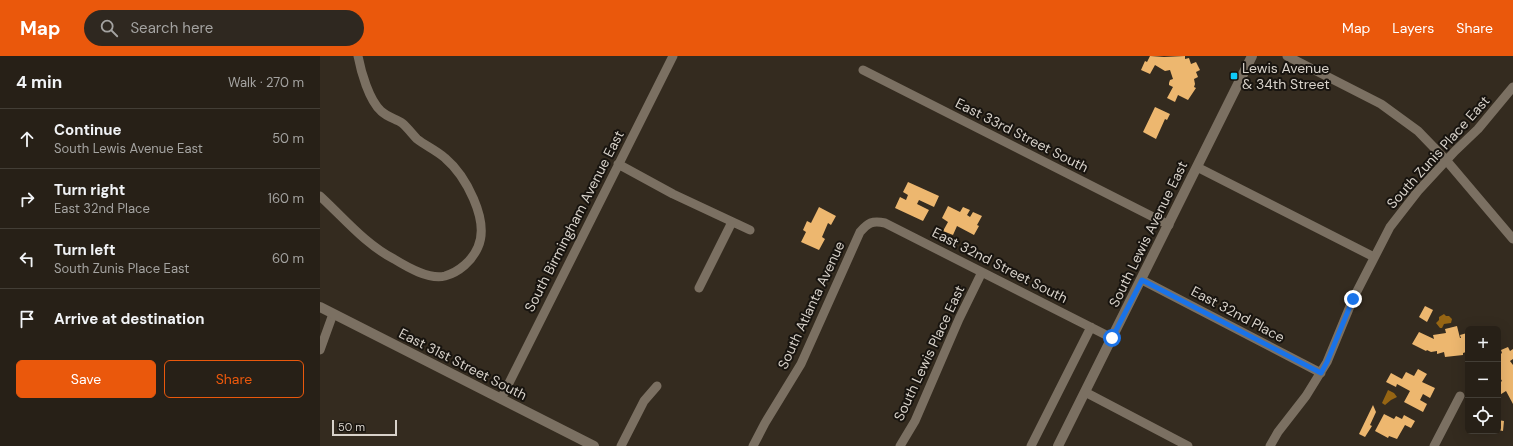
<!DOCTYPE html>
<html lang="en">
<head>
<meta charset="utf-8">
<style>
	:root { --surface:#272017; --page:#2f2820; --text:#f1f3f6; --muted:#a4a3a1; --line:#433e36; --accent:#ea580c }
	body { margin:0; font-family:"DM Sans",sans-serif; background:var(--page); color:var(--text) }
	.controls { position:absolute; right:12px; bottom:12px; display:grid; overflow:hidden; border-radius:6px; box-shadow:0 4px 16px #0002 }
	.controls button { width:36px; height:36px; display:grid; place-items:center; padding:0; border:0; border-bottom:1px solid var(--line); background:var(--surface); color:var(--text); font:20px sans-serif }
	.scale { position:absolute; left:12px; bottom:10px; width:65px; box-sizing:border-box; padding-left:4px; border:2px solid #d8d2ca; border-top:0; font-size:11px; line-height:14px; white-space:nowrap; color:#d8d2ca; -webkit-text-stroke:3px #18140f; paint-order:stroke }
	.stop { position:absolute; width:12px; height:12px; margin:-9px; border:3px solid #1a73e8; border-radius:50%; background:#fff }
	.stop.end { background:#1a73e8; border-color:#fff; box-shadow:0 1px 4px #0008 }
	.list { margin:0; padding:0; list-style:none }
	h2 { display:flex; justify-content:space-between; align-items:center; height:52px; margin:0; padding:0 16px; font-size:17px }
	h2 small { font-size:13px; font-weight:400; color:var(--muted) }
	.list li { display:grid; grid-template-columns:26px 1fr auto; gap:12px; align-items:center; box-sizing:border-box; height:60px; padding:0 16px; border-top:1px solid var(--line) }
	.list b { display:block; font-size:15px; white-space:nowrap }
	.list p { margin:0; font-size:13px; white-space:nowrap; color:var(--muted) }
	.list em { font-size:13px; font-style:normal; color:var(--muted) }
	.actions { display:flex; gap:8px; padding:12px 16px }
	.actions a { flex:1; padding:9px 0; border:1px solid var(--accent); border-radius:6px; text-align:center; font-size:14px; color:var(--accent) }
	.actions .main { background:var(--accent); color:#fff }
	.icon { flex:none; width:22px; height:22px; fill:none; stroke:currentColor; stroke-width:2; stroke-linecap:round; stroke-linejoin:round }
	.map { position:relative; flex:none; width:1193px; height:390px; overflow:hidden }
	header { display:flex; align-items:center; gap:24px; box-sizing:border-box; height:56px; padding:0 20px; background:var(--accent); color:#fff }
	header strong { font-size:19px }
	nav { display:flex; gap:22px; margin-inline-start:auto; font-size:14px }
	.search { width:280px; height:36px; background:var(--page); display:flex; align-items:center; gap:10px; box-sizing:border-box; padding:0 14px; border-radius:22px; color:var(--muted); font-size:15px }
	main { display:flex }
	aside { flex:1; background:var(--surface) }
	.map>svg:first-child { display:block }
	.water { fill:#966513 }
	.building { fill:#edb76f }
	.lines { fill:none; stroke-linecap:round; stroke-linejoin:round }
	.street { stroke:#7b7062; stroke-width:9 }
	.secondary { stroke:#7b7062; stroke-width:10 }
	.route { stroke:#1a73e8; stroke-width:5 }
	.poi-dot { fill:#0ecafa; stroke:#18140f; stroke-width:1.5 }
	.labels { text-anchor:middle; stroke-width:4; stroke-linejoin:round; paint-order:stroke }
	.poi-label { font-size:14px; fill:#d8d2ca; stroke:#18140f; text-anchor:start }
	.street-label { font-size:14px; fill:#d8d2ca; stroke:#18140f }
</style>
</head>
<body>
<header>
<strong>Map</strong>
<div class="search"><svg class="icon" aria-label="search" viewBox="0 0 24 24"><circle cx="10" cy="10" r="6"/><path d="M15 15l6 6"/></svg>Search here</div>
<nav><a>Map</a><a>Layers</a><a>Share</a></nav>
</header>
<main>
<aside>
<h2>4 min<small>Walk · 270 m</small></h2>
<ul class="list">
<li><svg class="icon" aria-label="ahead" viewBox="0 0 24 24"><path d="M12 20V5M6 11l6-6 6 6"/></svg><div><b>Continue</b><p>South Lewis Avenue East</p></div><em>50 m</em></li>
<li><svg class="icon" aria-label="right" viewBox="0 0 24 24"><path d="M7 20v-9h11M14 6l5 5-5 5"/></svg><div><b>Turn right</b><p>East 32nd Place</p></div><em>160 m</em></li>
<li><svg class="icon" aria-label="left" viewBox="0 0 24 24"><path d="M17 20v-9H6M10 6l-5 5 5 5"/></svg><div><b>Turn left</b><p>South Zunis Place East</p></div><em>60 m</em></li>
<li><svg class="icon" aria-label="arrive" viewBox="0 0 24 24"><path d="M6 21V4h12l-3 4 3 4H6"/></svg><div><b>Arrive at destination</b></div></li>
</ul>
<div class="actions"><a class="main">Save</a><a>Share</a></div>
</aside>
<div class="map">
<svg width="1193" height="390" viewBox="0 0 1193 390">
	<rect width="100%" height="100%" fill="#342b1f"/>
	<path class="water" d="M 1124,258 L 1126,260 L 1129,260 L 1132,263 L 1131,267 L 1124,268 L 1122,272 L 1120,272 L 1116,267 L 1119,264 L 1119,261 Z
		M 1068,334 L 1074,337 L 1077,341 L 1071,344 L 1065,349 L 1062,347 Z"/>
	<path class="building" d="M 830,0 L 844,1 L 865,0 L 865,3 L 869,2 L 871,8 L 876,6 L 880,14 L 876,16 L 878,21 L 874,23 L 875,28 L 874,31 L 876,32 L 868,44 L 858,39 L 855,46 L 847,42 L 853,31 L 849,29 L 849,27 L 850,24 L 853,23 L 850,14 L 845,15 L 835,9 L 830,18 L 821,14 L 825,5 L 827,6 Z
		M 835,51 L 850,58 L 847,64 L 845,63 L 836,83 L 823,76 Z
		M 588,126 L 619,140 L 614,151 L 599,144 L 597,148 L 609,154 L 603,165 L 575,152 L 580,141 L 586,144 L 588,139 L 583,136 Z
		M 628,150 L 640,156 L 643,151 L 650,154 L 647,159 L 650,161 L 653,156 L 662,160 L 657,169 L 659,170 L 654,179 L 637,170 L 633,179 L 623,175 L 628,166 L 622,162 Z
		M 499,151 L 516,160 L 511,169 L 508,167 L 502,181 L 505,183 L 499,194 L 481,186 L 486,176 L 483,174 L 487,165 L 491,167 Z
		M 1105,250 L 1113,254 L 1107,266 L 1099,261 Z
		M 1137,270 L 1140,282 L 1141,282 L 1140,279 L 1147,277 L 1148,303 L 1146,296 L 1143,297 L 1143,299 L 1125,301 L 1124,296 L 1117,298 L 1117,295 L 1111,296 L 1107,294 L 1106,295 L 1092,288 L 1099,276 L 1114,283 L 1113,279 L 1126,277 L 1125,273 Z
		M 1188,291 L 1190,295 L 1193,293 L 1193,303 L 1190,305 L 1193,309 L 1193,348 L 1186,335 L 1178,340 L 1178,328 L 1182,325 L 1178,318 L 1178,300 L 1182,297 L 1181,294 Z
		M 1098,313 L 1107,318 L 1102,326 L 1115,332 L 1110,342 L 1103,338 L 1100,344 L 1107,348 L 1103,356 L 1084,346 L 1090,335 L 1077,328 L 1076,331 L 1066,326 L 1071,317 L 1082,323 L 1086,316 L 1094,320 Z
		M 1053,349 L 1056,356 L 1050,369 L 1052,370 L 1045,381 L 1039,378 Z
		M 1064,358 L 1074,363 L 1076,360 L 1082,363 L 1084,359 L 1095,365 L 1091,372 L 1085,369 L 1077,383 L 1069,380 L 1068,382 L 1055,375 Z
		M 1178,364 L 1184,365 L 1183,375 L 1178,374 Z
		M 1159,375 L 1174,375 L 1173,378 Z"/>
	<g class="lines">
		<path class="street" d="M 967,0 L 1061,48 L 1098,75 L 1126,104 L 1193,183
			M 543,14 L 849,169
			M 298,108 L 353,138 L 430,174
			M 877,111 L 1054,201
			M 0,140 C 24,162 45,188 74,203 C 87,211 109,224 125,220 C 139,216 152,205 158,191 C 170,164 145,119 125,102 C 116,94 106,90 97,83 C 92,78 88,72 82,67 C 76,63 67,61 61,55 C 49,44 41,16 38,0
			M 822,224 L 1001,317
			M 379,232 L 412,166
			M 0,294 L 13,258
			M 765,336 L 868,390
			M 181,343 L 353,0
			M 301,390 L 324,345 L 337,330
			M 433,390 L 445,367 L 481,308 L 540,176 C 548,167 552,164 565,167 L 792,282
			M 580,390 L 595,365 L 639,263 L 662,216
			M 711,390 L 771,271
			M 950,390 L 958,376 L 986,340 L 1007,306 L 1033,243 L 1070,171 L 1098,135 L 1135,95 L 1158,73 L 1193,31
			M 1114,390 L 1140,340"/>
		<path class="secondary" d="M 0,251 L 274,390
			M 738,390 L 932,0"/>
	</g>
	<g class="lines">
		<path class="route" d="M 792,282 L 822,224 L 1001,317 L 1007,306 L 1033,243"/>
	</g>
	<rect class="poi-dot" x="910" y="16" width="8" height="8" rx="2"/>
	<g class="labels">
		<g class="poi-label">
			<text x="922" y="17">Lewis Avenue<tspan x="922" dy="16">&amp; 34th Street</tspan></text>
		</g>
		<g class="street-label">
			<text transform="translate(702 79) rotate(27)" y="5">East 33rd Street South</text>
			<text transform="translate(1118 96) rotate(-48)" y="5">South Zunis Place East</text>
			<text transform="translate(254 165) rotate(-63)" y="5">South Birmingham Avenue East</text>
			<text transform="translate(828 178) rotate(-64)" y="5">South Lewis Avenue East</text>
			<text transform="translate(680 209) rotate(27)" y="5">East 32nd Street South</text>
			<text transform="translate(491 249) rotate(-65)" y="5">South Atlanta Avenue</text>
			<text transform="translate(918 258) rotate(28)" y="5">East 32nd Place</text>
			<text transform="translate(609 297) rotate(-65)" y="5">South Lewis Place East</text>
			<text transform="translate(143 308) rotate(27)" y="5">East 31st Street South</text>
		</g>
	</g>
</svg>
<div class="controls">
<button>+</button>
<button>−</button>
<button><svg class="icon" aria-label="locate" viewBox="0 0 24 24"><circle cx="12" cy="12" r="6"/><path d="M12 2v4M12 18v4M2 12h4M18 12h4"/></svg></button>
</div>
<div class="scale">50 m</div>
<div class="stop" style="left:792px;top:282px"></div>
<div class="stop end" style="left:1033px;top:243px"></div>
</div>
</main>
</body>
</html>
